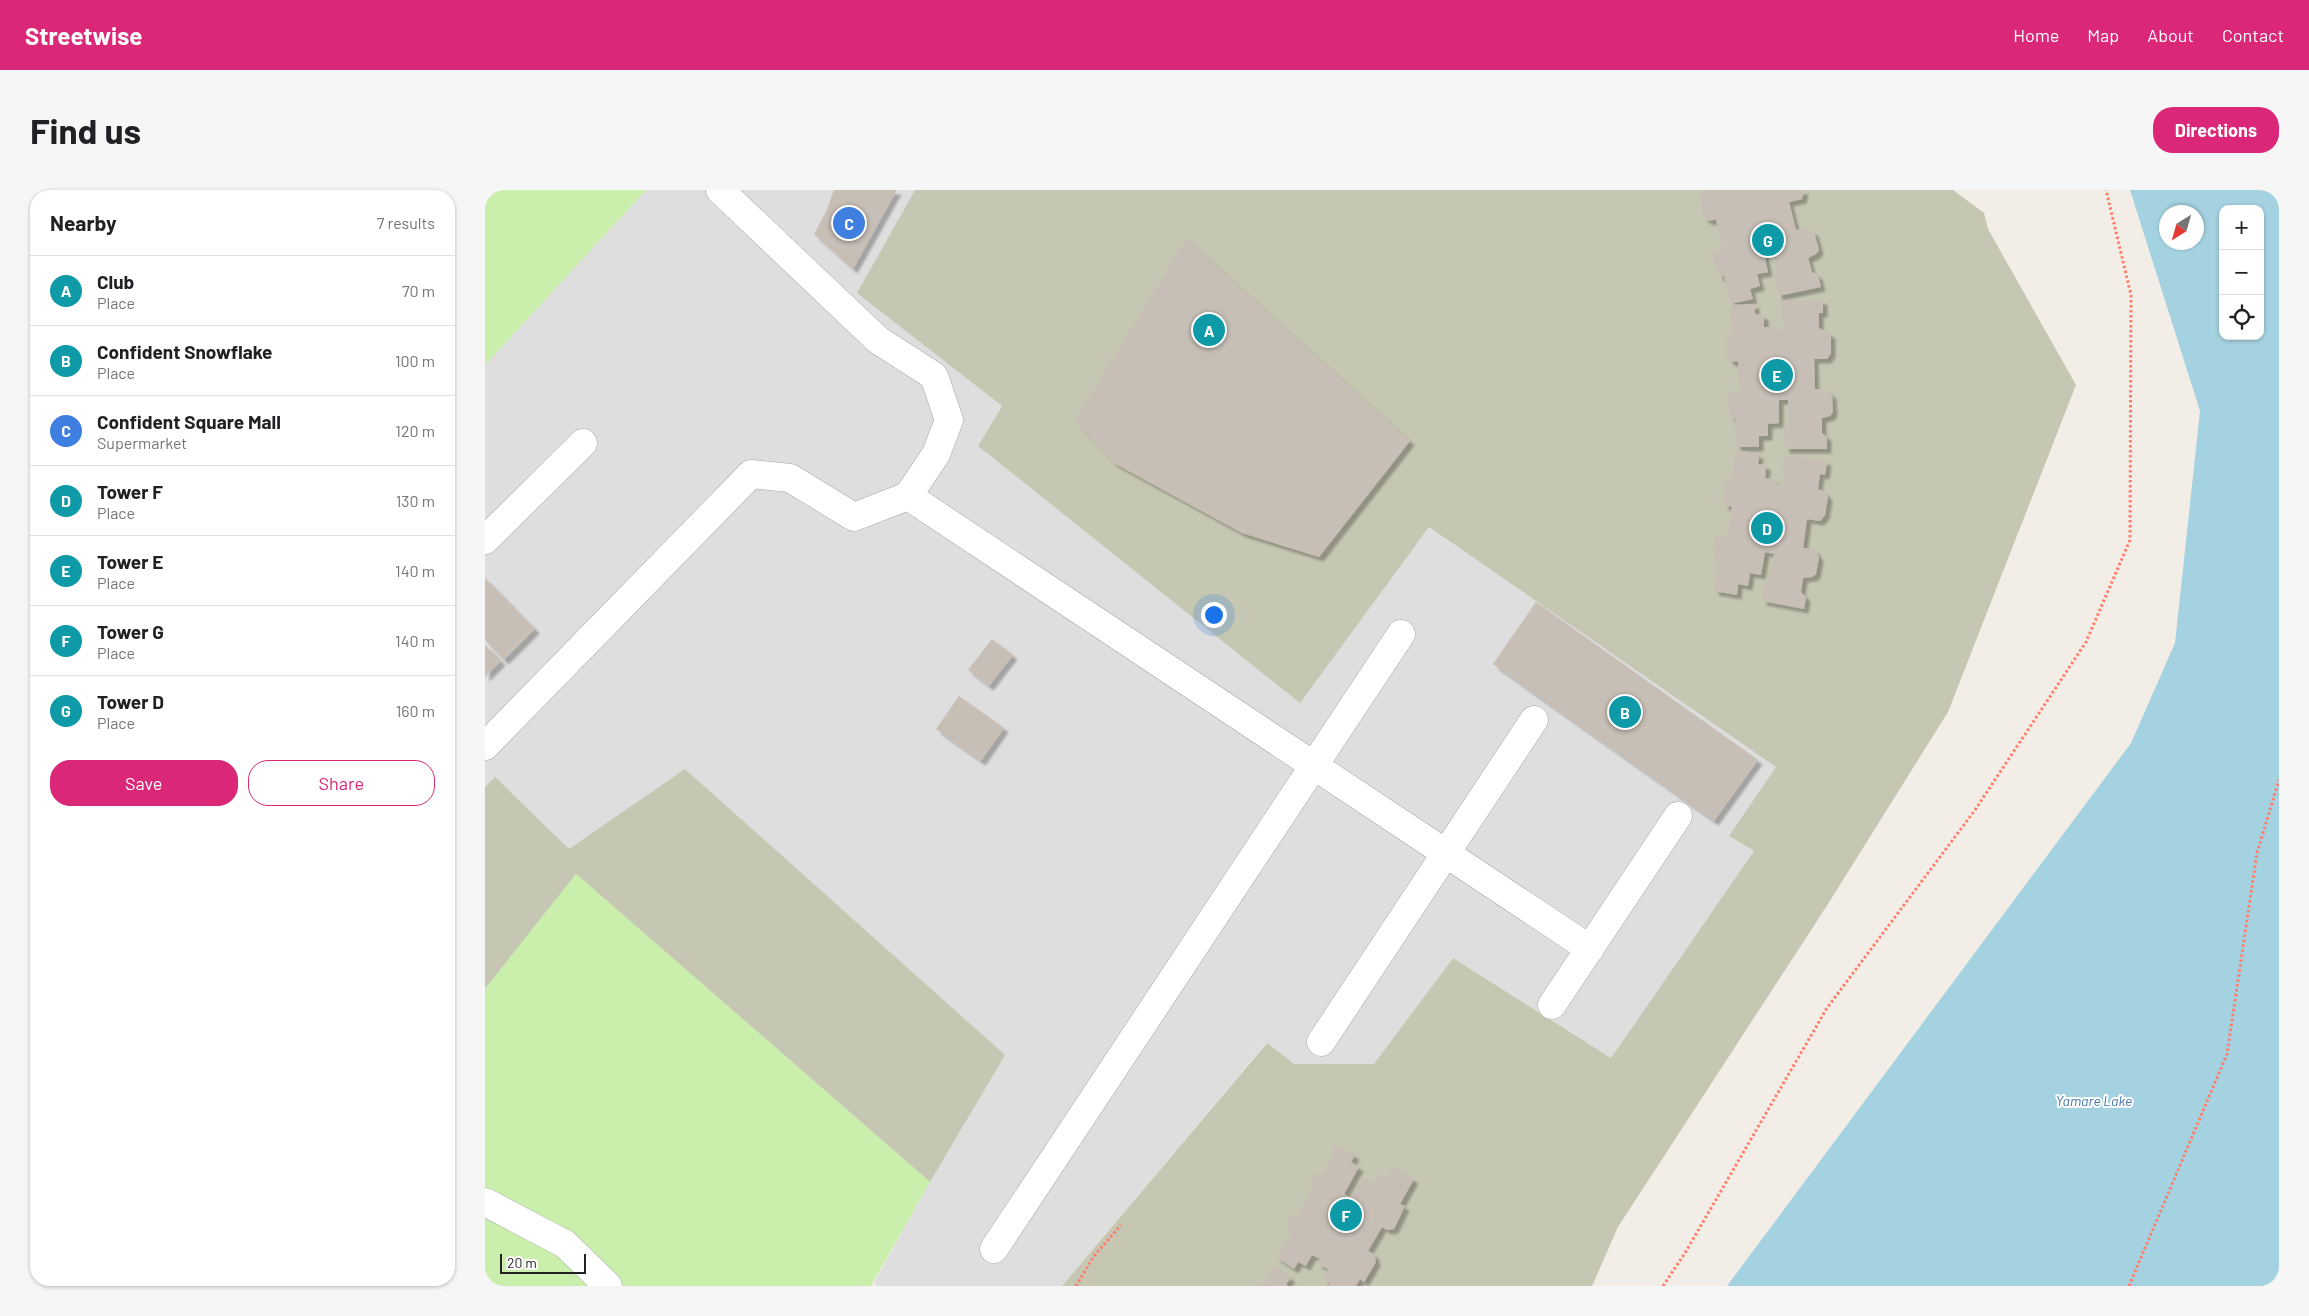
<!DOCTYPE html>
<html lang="en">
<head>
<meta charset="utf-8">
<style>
	:root { --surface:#fff; --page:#f6f6f6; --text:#202124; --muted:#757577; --line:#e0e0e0; --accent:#db2777 }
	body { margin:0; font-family:Barlow,sans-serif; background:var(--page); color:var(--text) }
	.controls { position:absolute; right:15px; top:15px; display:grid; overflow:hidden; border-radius:10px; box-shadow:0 1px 4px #0004 }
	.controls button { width:45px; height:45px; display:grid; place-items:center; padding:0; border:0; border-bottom:1px solid var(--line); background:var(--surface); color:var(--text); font:25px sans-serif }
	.compass { position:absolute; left:1674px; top:15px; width:45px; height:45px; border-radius:50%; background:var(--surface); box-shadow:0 1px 4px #0004; rotate:217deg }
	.scale { position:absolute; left:15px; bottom:12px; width:86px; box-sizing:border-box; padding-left:5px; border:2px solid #212121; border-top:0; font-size:14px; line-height:18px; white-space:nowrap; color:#212121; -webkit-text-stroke:4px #fff; paint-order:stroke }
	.you { position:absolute; left:728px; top:424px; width:18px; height:18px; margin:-12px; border:4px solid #fff; border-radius:50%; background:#1a73e8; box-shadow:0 0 0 8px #1a73e833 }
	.badge { display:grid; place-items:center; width:32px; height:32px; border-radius:50%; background:var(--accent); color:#fff; font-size:16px; font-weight:700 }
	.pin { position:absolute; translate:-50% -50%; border:2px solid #fff; box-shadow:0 1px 5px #0006 }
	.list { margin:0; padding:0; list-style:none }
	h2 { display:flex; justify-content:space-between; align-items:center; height:65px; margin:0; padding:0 20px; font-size:21px }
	h2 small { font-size:16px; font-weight:400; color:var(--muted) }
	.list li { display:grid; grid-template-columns:32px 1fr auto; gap:15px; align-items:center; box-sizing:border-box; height:70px; padding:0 20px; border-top:1px solid var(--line) }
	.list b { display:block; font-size:19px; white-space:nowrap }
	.list p { margin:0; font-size:16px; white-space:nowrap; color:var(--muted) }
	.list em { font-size:16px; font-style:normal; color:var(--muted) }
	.actions { display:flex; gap:10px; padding:15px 20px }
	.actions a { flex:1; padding:11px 0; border:1px solid var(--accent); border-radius:20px; text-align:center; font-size:18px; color:var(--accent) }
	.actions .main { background:var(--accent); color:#fff }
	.icon { flex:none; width:28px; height:28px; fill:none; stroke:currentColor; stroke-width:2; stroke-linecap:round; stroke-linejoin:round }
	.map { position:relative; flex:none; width:1794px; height:1096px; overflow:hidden; border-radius:20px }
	header { display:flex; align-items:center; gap:30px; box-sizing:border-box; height:70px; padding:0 25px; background:var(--accent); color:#fff }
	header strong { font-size:24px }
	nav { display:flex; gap:28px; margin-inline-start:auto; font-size:18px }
	.intro { display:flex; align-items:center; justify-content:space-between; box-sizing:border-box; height:120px; padding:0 30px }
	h1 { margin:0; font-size:35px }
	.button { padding:12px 22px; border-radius:20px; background:var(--accent); color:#fff; font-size:18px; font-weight:700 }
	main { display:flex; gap:30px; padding:0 30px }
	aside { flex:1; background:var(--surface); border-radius:20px; box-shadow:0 1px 4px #0004 }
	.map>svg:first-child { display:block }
	.residential { fill:#dfdede }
	.construction { fill:#c6c7b2 }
	.grass { fill:#caeeab }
	.water { fill:#a5d2e1; fill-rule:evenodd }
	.building { fill:#c7beb6; filter:url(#shadow) }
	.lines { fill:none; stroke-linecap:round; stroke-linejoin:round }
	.minor-casing { stroke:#a8a8a8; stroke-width:29 }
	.path { stroke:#ff7d6a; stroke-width:3; stroke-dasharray:2.5 2.5; stroke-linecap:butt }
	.minor { stroke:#fff; stroke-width:28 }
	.labels { text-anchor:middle; stroke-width:4; stroke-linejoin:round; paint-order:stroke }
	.water-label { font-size:14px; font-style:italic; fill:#4377af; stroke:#fff }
</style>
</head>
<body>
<header>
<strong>Streetwise</strong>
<nav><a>Home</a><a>Map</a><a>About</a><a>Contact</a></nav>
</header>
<div class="intro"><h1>Find us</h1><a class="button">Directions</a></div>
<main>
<aside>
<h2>Nearby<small>7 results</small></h2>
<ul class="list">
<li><span class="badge" style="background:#0f9aa8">A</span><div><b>Club</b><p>Place</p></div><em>70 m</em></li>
<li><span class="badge" style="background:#0f9aa8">B</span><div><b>Confident Snowflake</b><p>Place</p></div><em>100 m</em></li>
<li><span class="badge" style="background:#3f7fe0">C</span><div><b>Confident Square Mall</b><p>Supermarket</p></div><em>120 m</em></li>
<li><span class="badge" style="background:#0f9aa8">D</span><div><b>Tower F</b><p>Place</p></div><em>130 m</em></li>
<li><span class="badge" style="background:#0f9aa8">E</span><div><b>Tower E</b><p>Place</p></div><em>140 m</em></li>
<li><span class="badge" style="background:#0f9aa8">F</span><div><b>Tower G</b><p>Place</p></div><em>140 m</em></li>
<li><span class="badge" style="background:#0f9aa8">G</span><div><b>Tower D</b><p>Place</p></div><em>160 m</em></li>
</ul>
<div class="actions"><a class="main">Save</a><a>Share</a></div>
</aside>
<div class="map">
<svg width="1794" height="1096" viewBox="0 0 1794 1096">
	<defs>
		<filter id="shadow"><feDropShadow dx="4.5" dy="4.5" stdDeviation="1" flood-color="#0004"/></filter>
	</defs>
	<rect width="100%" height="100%" fill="#f2eee7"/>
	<path class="residential" d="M 161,0 L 430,0 L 373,103 L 517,216 L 493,256 L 815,512 L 944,337 L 1292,577 L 1244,646 L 1269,661 L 1126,868 L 968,768 L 889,875 L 809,874 L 781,853 L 577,1096 L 391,1096 L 389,1093 L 445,992 L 91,684 L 0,799 L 0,175 Z"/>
	<path class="construction" d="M 430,0 L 1468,0 L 1499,23 L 1503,39 L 1591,195 L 1463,522 L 1343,714 L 1133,1037 L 1107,1096 L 577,1096 L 782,853 L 809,874 L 889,874 L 968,768 L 1126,868 L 1269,661 L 1244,646 L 1291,577 L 944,337 L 815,513 L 493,256 L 517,216 L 372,103 Z
		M 200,579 L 520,865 L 445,992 L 91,684 L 0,799 L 0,597 L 10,587 L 84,659 Z"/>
	<path class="grass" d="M 0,0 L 161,0 L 0,175 Z
		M 91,684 L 445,992 L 386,1096 L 0,1096 L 0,799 Z"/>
	<path class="water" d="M 1645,0 L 1794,0 L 1794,1096 L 1242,1096 L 1646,553 L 1690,453 L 1715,221 ZM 1738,19 L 1775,19 L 1775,146 L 1738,146 ZM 1682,22 L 1712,22 L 1712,52 L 1682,52 Z"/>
	<path class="building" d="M 349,0 L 412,0 L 368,79 L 329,44 L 341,22 Z
		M 1218,0 L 1319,0 L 1317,9 L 1304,12 L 1311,40 L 1322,38 L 1329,42 L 1334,60 L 1331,64 L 1323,68 L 1327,82 L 1333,85 L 1336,97 L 1293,106 L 1289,85 L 1293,84 L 1287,57 L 1278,59 L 1283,82 L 1272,84 L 1275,96 L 1265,99 L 1268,109 L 1245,114 L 1239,85 L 1234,87 L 1232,77 L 1230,77 L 1227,62 L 1237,58 L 1231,29 L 1224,31 L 1218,27 L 1214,4 L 1219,2 Z
		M 701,49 L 925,251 L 834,367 L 757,343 L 629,273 L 590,231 Z
		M 1296,110 L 1338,110 L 1338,123 L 1334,123 L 1334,138 L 1346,144 L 1346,163 L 1342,169 L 1329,169 L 1330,199 L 1341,199 L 1347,205 L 1348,222 L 1345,226 L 1337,228 L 1337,243 L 1342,247 L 1342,259 L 1300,259 L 1299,238 L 1303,238 L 1303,210 L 1294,210 L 1294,233 L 1283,234 L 1283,246 L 1274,246 L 1274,257 L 1251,257 L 1250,228 L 1245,228 L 1245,219 L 1243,219 L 1243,204 L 1254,201 L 1253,171 L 1246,172 L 1242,167 L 1242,143 L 1247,143 L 1246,115 L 1270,114 L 1270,124 L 1279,125 L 1279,137 L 1291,137 L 1292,141 L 1300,140 L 1300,132 L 1296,132 Z
		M 1251,260 L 1274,264 L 1273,274 L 1281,275 L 1280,288 L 1292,290 L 1291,294 L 1299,295 L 1301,286 L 1297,286 L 1300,265 L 1342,271 L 1340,285 L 1335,284 L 1333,299 L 1340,302 L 1343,307 L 1340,325 L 1335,331 L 1322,329 L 1318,358 L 1329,359 L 1334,367 L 1331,384 L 1327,387 L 1318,388 L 1316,402 L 1321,407 L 1319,419 L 1277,411 L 1280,391 L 1284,392 L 1289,364 L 1280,362 L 1276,385 L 1265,383 L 1263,396 L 1253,394 L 1252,405 L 1229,401 L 1234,372 L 1229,371 L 1231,361 L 1228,361 L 1231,346 L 1243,346 L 1247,317 L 1240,316 L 1237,310 L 1242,287 L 1246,288 Z
		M 0,388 L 50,439 L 19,470 L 0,450 Z
		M 1051,412 L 1273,570 L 1229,631 L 1008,474 Z
		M 507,449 L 528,465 L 504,496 L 483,480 Z
		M 0,455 L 16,471 L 0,487 Z
		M 474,506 L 519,538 L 496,571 L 451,539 Z
		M 851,955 L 870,965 L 866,972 L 874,977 L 859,1004 L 867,1008 L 878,988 L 889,994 L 894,983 L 902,988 L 908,977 L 929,989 L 915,1014 L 920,1016 L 909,1039 L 902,1040 L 897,1037 L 883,1061 L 889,1064 L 891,1072 L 879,1092 L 875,1089 L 871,1096 L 844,1096 L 846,1094 L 838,1089 L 843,1079 L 833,1074 L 835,1069 L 827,1065 L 821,1076 L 813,1072 L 809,1079 L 791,1067 L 794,1062 L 796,1063 L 808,1041 L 804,1039 L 802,1034 L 807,1024 L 813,1025 L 827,999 L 824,994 L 829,984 L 833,983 L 838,985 L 849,963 L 847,962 Z
		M 788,1075 L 806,1088 L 801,1094 L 803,1096 L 776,1096 L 786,1083 L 784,1081 Z"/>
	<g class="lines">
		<defs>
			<path id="minor" d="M 423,306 L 1105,759
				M 0,350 L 98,253
				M 0,556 L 266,284 L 305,288 L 369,327 L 423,306 L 451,264 L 464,230 L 449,186 L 393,150 L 235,0
				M 1067,815 L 1193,626
				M 836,852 L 1049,530
				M 0,1012 L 80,1054 L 123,1096
				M 509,1059 L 916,444"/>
		</defs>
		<use href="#minor" class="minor-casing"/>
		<path class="path" d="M 591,1096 L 609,1066 L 636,1035
			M 1178,1096 L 1200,1063 L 1342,818 L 1490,620 L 1601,452 L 1645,350 L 1646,105 L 1621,0
			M 1644,1096 L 1742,864 L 1772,663 L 1794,590"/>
		<use href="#minor" class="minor"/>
	</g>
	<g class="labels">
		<g class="water-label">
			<text x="1609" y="916">Yamare Lake</text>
		</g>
	</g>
</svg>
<div class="controls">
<button>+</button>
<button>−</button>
<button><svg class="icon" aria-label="locate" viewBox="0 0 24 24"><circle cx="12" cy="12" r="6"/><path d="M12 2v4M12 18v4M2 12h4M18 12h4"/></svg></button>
</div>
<svg class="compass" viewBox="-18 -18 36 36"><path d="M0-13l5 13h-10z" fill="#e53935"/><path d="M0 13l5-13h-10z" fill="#757577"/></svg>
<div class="scale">20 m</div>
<div class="you"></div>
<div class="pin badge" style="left:724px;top:140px;background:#0f9aa8">A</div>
<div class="pin badge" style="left:1140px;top:522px;background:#0f9aa8">B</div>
<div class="pin badge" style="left:364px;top:33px;background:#3f7fe0">C</div>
<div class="pin badge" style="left:1282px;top:338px;background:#0f9aa8">D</div>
<div class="pin badge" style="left:1292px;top:185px;background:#0f9aa8">E</div>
<div class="pin badge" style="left:861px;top:1025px;background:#0f9aa8">F</div>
<div class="pin badge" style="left:1283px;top:50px;background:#0f9aa8">G</div>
</div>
</main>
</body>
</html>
